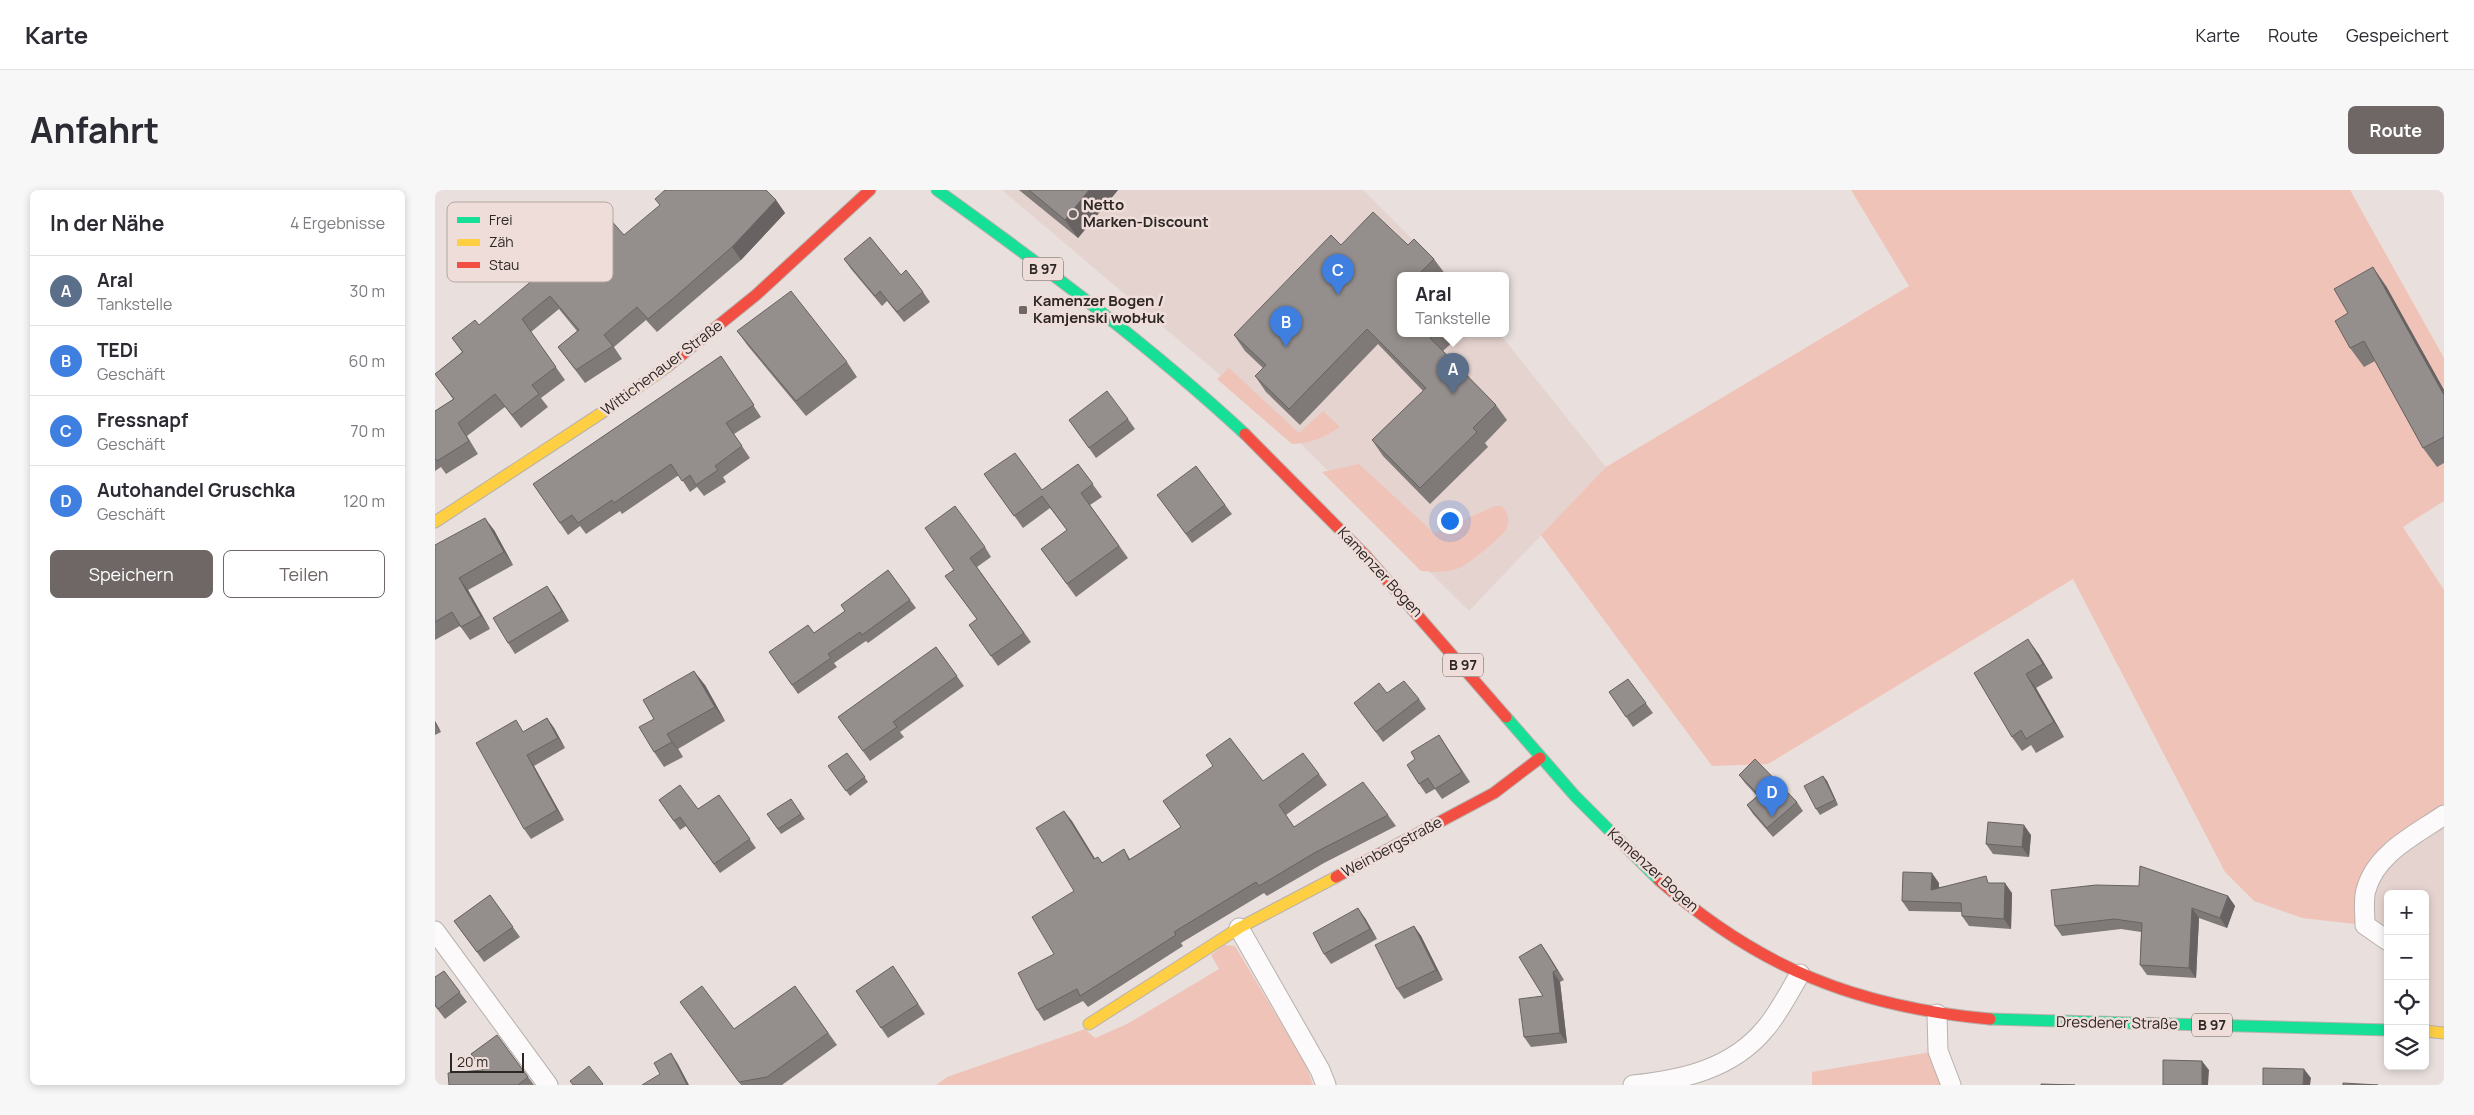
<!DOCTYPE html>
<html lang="de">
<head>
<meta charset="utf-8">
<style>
	:root { --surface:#fff; --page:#f7f7f7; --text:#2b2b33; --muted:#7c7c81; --line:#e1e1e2; --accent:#6e6765 }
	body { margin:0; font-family:Manrope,sans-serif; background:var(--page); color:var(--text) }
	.controls { position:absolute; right:15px; bottom:15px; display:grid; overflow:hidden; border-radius:8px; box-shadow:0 2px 8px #0003 }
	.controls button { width:45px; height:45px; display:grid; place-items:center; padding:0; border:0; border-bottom:1px solid var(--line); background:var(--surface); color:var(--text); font:25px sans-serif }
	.scale { position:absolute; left:15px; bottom:12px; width:74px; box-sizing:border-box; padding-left:5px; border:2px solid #2c2625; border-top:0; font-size:14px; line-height:18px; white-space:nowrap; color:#2c2625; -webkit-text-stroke:4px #eeddd8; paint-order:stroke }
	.you { position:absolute; left:1014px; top:330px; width:18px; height:18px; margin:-12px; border:4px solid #fff; border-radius:50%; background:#1a73e8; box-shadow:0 0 0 8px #1a73e833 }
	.badge { display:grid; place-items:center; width:32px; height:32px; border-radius:50%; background:var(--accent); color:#fff; font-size:16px; font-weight:700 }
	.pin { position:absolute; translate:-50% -41px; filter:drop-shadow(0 1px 2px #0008) }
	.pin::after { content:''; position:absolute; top:26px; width:18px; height:15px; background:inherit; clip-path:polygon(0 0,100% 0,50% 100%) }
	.popup { position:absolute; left:962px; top:82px; width:112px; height:65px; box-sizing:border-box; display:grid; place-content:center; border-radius:8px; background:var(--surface); filter:drop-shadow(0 1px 4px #0005); font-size:16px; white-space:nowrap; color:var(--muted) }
	.popup b { font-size:19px; color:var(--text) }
	.popup::after { content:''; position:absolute; left:50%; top:100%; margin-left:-10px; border:10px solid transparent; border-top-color:var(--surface) }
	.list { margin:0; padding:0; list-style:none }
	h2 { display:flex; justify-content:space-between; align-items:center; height:65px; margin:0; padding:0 20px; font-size:21px }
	h2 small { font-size:16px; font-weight:400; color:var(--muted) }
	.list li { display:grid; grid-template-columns:32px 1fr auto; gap:15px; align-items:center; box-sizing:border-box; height:70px; padding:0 20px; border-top:1px solid var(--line) }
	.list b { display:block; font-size:19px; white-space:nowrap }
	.list p { margin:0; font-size:16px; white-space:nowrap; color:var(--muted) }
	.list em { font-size:16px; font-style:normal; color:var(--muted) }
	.actions { display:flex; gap:10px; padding:15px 20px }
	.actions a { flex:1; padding:11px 0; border:1px solid var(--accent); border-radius:8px; text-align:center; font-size:18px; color:var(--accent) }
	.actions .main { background:var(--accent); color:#fff }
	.icon { flex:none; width:28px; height:28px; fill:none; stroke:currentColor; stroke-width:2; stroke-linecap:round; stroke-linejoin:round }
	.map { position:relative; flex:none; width:2009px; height:895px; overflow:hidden; border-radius:8px }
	header { display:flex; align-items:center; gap:30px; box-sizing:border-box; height:70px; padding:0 25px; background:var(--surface); border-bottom:1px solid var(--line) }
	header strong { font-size:24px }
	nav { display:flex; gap:28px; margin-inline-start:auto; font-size:18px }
	.intro { display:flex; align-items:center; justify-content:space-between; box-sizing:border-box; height:120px; padding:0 30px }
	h1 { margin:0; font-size:35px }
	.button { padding:12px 22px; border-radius:8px; background:var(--accent); color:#fff; font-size:18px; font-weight:700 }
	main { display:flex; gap:30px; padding:0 30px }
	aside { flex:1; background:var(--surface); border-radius:8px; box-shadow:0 2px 8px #0003 }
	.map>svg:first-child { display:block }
	.built { fill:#e5d3cf }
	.green { fill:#f0c3b8 }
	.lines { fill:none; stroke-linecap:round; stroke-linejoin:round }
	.street-casing { stroke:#b8b1ae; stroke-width:21 }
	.fast-casing { stroke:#b8b1ae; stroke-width:13 }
	.slow-casing { stroke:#b8b1ae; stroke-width:13 }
	.jam-casing { stroke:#b8b1ae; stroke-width:13 }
	.street { stroke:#fcfafa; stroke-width:19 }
	.fast { stroke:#16e098; stroke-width:11 }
	.slow { stroke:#ffcf43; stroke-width:11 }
	.jam { stroke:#f24e42; stroke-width:11 }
	.wall { fill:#7f7a78 }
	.shaded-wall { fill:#686362 }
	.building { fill:#948e8c; stroke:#686362 }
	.poi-dot { fill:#6e6765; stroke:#eeddd8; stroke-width:2 }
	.labels { text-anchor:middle; stroke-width:5; stroke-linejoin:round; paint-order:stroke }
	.shield { fill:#eeddd8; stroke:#665d5b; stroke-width:1 }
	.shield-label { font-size:14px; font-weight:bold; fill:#2c2625 }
	.poi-label { font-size:15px; font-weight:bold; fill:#2c2625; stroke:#eeddd8; text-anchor:start }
	.street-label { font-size:15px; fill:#2c2625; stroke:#eeddd8 }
	.key { fill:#eeddd8; stroke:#b4a6a2; stroke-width:1 }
	.key-label { font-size:14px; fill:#2c2625 }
</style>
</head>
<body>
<header>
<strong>Karte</strong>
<nav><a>Karte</a><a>Route</a><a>Gespeichert</a></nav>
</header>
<div class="intro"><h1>Anfahrt</h1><a class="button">Route</a></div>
<main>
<aside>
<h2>In der Nähe<small>4 Ergebnisse</small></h2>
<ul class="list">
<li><span class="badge" style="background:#5c6f8a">A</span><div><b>Aral</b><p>Tankstelle</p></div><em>30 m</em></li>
<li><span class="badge" style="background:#3f7fe0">B</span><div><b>TEDi</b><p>Geschäft</p></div><em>60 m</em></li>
<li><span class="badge" style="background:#3f7fe0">C</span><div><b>Fressnapf</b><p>Geschäft</p></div><em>70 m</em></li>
<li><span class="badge" style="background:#3f7fe0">D</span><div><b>Autohandel Gruschka</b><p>Geschäft</p></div><em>120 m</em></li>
</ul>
<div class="actions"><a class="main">Speichern</a><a>Teilen</a></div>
</aside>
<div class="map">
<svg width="2009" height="895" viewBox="0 0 2009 895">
	<rect width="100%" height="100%" fill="#e9e0dd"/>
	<path class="built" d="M 567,0 L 928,0 L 1013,85 L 966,85 L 966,143 L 1064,143 L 1171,277 L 1034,421 L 865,253 Z
		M 2009,626 L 2009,841 L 1990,840 L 1990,704 L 1953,704 L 1953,750 L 1930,735 L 1942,675 Z"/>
	<path class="green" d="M 1416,0 L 1915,0 L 2009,168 L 2009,311 L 1968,337 L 2009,400 L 2009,625 L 1942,675 L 1929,735 L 1867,728 L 1819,711 L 1790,682 L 1638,389 L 1333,574 L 1277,576 L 1106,345 L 1171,277 L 1474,96 Z
		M 794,178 L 864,243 L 888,221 L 905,237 C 889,248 876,253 857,254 L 782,189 Z
		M 924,274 L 999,343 L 1060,316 L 1067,316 C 1073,322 1076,333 1070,341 C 1065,348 1036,372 1028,376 C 1017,383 999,382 986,381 L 887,282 Z
		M 789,755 L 800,756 L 871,875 L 878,895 L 501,895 L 512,887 L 650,839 L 660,848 L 692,834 L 784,779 L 776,765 Z
		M 1502,861 L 1516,895 L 1377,895 L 1377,882 Z"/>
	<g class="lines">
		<defs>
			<path id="street" d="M 804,738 L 885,880 L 891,895
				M 0,741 L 113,895
				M 1953,751 L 1930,735 C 1930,724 1928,710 1931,700 C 1941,663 1980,645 2009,625
				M 1502,824 L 1503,861 L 1516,895
				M 1198,895 C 1247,890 1297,879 1330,839 C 1344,823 1354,802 1365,784"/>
			<path id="fast" d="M 502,0 C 608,76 714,155 810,244
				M 1071,527 L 1140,606 L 1224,690
				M 1555,829 L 1953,840"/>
			<path id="slow" d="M 0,332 L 174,218 L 233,176
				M 654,834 L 804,738 L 901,687
				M 1990,841 L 2009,843"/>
			<path id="jam" d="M 233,176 L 321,105 L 435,0
				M 810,244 L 930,365 L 1071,527
				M 901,687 L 1059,603 L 1105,568
				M 1224,690 C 1324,778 1422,817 1555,829"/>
		</defs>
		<use href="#street" class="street-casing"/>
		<use href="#fast" class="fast-casing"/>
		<use href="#slow" class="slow-casing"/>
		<use href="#jam" class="jam-casing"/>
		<use href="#street" class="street"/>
		<use href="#fast" class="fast"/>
		<use href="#slow" class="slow"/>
		<use href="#jam" class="jam"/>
	</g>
	<path class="wall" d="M 584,0 L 683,0 L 643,48 Z
		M 341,10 L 350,23 L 306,70 L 222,142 L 211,130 L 179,157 L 187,169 L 150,193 L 123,157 L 142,141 L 124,119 L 96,142 L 130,190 L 106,208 L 113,217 L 86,238 L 70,217 L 32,246 L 43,264 L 11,284 L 6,277 L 0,281 L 0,221 L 18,209 L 0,184 L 27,162 L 17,148 L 44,135 L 189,45 Z
		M 906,55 L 973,55 L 999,69 L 1010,84 L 1009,85 L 966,85 L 966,143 L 1021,143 L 1024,146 L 1008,161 L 1061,215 L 1072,230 L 1050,253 L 1053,257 L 995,314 L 948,266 L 937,250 L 988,201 L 943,154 L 865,235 L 831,202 L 820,186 L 828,178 L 810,161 L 799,145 Z
		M 409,69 L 466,85 L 488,102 L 495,112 L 469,132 L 452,111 L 447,116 L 416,79 Z
		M 1951,96 L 2009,200 L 2009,273 L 2002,277 L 1988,258 L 1940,171 L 1929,177 L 1915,158 L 1913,123 Z
		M 302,141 L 412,172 L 422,187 L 371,226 L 313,156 Z
		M 286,166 L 326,227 L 299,244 L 315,268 L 288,287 L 291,292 L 269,306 L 262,297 L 255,302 L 244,285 L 187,324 L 185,321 L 151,344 L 145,336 L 133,345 L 98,294 Z
		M 693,229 L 700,239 L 661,268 L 634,230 Z
		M 643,274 L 667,307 L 655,315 L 693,368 L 641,407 L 606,359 L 632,340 L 615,318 L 588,338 L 549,284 L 607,300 Z
		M 761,276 L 797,324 L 757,353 L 729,314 Z
		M 59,340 L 78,375 L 33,400 L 55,439 L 35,450 L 25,436 L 0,450 L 0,355 Z
		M 550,357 L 556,367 L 542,377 L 596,452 L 563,476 L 534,435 L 542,429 L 510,386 Z
		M 453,380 L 481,418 L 433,453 L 431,451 L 399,473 L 402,477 L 363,504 L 334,462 L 379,443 L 410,421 Z
		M 119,406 L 134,431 L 80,464 L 73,453 Z
		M 501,457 L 529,496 L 465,542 L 469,547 L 435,571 L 403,527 Z
		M 1603,463 L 1618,488 L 1601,498 L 1629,547 L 1601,563 L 1596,555 L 1587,561 L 1577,547 L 1539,483 Z
		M 1193,489 L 1218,523 L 1198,537 L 1174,502 Z
		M 270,495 L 290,531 L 243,559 L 248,567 L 229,577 L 219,562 L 219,529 Z
		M 952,503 L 984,509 L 991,519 L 948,552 L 919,513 Z
		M 112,528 L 119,538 L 130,558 L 99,576 L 129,630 L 96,649 L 89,639 L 89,541 Z
		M 0,531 L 6,542 L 0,545 Z
		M 1004,545 L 1035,592 L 1007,609 L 1000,599 L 991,604 L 984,594 L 980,569 Z
		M 412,563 L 433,592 L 415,606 L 393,576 Z
		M 778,576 L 828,591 L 884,584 L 892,595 L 851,625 L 859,637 L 953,625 L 961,636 L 889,673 L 832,706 L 829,703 L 746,753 L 748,756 L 653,817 L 648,811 L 609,831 L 602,820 L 639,701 L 629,621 L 660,669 L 668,673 L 689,659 L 695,669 L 746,637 Z
		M 1304,585 L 1362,612 L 1368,621 L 1338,647 L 1318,624 L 1312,615 L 1322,606 L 1310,593 Z
		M 1388,586 L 1392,591 L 1403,615 L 1385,625 L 1381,619 Z
		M 284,605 L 321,658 L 285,683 L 251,636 L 245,640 L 224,610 L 263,619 Z
		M 356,609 L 370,629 L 346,644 L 332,624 Z
		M 1596,645 L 1594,667 L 1558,664 L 1551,654 Z
		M 1504,693 L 1504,697 L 1556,693 L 1577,703 L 1576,739 L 1534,736 L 1527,726 L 1527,722 L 1474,721 L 1467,711 Z
		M 55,705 L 85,747 L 49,772 L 19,731 Z
		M 1793,706 L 1800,716 L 1792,738 L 1764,728 L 1761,788 L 1712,785 L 1705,775 L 1706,742 L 1686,739 L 1627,746 L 1620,736 Z
		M 930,728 L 942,749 L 896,774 L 889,764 Z
		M 979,736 L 986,746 L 1008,790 L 969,809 L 962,799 Z
		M 1106,754 L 1129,790 L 1125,792 L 1132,853 L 1096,857 L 1089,847 L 1108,806 Z
		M 458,776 L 490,824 L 453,848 L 421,801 Z
		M 9,781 L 32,812 L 10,829 L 0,816 L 0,786 L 1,787 Z
		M 360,796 L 402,855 L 347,895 L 306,895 L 245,812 L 299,839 Z
		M 62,845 L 99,895 L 14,895 L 48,880 L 36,864 Z"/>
	<path class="shaded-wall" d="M 654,0 L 683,0 L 643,48 L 630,30 Z
		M 341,10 L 350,23 L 306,70 L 297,57 Z
		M 1938,77 L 1951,96 L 2009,200 L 2009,205 Z
		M 50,328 L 59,340 L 78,375 L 69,362 Z
		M 24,388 L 33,400 L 55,439 L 46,426 Z
		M 112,396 L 119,406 L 134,431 L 127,421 Z
		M 1593,449 L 1603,463 L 1618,488 L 1608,474 Z
		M 259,481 L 270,495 L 290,531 L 280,517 Z
		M 1591,484 L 1601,498 L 1629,547 L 1619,532 Z
		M 112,528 L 119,538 L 130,558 L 123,548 Z
		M 0,531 L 6,542 L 0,534 Z
		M 232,544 L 243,559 L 248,567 L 237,552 Z
		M 92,565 L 99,576 L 129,630 L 122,620 Z
		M 1388,586 L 1392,591 L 1403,615 L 1400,610 Z
		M 629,621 L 637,631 L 667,680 L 659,669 Z
		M 1589,635 L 1596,645 L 1594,667 L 1587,657 Z
		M 1497,683 L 1504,693 L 1503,710 L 1496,700 Z
		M 1570,693 L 1577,703 L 1576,739 L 1569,729 Z
		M 1793,706 L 1800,716 L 1792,738 L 1785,728 Z
		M 923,718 L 930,728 L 942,749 L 935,739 Z
		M 1757,718 L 1764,728 L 1761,788 L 1754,778 Z
		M 979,736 L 986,746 L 1008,790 L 1001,780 Z
		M 1106,754 L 1113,764 L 1129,790 L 1122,780 Z
		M 1118,782 L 1125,792 L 1132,853 L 1125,843 Z
		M 236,863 L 243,874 L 254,895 L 252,895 Z
		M 1767,871 L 1774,880 L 1773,895 L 1767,895 Z
		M 1869,879 L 1876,888 L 1875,895 L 1868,895 Z"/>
	<path class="building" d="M 230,0 L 331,0 L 341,10 L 297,57 L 241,106 L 213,129 L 202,117 L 169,145 L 178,156 L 141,180 L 123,157 L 144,140 L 115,106 L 87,129 L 121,177 L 97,195 L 104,204 L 77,225 L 60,204 L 23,233 L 34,251 L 2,271 L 0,268 L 0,221 L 19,209 L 0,184 L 28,162 L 17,148 L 40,130 L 44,135 L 173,27 L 189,45 L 225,15 L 220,9 Z
		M 594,0 L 654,0 L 630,30 Z
		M 938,22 L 973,55 L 979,49 L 999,69 L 983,85 L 966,85 L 966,143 L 1001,143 L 995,148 L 1061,215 L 1038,238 L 1042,242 L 985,298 L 937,250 L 991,198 L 932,139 L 854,219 L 820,186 L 831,175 L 799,145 L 896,45 L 906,55 Z
		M 435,47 L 466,85 L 471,80 L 488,102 L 462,122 L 445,101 L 440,106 L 409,69 Z
		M 1938,77 L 2009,205 L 2009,247 L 1988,258 L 1929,151 L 1915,158 L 1900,131 L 1913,123 L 1899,99 Z
		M 356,101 L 412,172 L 361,211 L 302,141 Z
		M 286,166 L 319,215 L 291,233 L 307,256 L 280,276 L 283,280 L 261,295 L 255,285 L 247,291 L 236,274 L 179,313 L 177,310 L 143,333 L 137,325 L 125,333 L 98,294 Z
		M 672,201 L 693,229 L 654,258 L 634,230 Z
		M 580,263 L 607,300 L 643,274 L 658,294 L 646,303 L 684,356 L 632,394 L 606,359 L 632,340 L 607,306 L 579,326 L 549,284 Z
		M 761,276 L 790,315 L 751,344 L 722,305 Z
		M 520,316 L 550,357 L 535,368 L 589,443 L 556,466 L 534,435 L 542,429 L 510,386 L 519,380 L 490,338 Z
		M 50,328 L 69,362 L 24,388 L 46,426 L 26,437 L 17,422 L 0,432 L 0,355 Z
		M 453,380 L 475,410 L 427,445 L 425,442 L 393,464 L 396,468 L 357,495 L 334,462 L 373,435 L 379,443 L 410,421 L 406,415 Z
		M 112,396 L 127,421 L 73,453 L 58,428 Z
		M 1593,449 L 1608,474 L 1591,484 L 1619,532 L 1591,549 L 1586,540 L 1577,547 L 1539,483 Z
		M 501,457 L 522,486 L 458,532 L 462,537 L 428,561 L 403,527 Z
		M 259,481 L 280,517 L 232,544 L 237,552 L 219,562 L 204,537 L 219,529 L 208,510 Z
		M 1193,489 L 1211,513 L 1191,527 L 1174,502 Z
		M 969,491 L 984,509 L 941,542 L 919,513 L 944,493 L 952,503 Z
		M 112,528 L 123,548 L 92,565 L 122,620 L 89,639 L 41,553 L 81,530 L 88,542 Z
		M 1004,545 L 1027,582 L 1000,599 L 993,588 L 984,594 L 972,575 L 980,569 L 976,562 Z
		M 795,548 L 828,591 L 868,563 L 884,584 L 844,615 L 859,637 L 928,592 L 953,625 L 881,662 L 824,696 L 821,692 L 739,742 L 741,745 L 645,806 L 642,799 L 602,820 L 583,783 L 619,764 L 597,727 L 639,701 L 601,638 L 629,621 L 659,669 L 663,667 L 667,673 L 689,659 L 694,670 L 746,637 L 728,611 L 778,576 L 771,565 Z
		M 412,563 L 430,587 L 411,601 L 393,576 Z
		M 1320,569 L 1362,612 L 1332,638 L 1312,615 L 1324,605 L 1304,585 Z
		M 1388,586 L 1400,610 L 1381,619 L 1369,596 Z
		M 245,595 L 263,619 L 284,605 L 315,649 L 279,674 L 245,627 L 239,631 L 224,610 Z
		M 356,609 L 366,624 L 343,639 L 332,624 Z
		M 1553,632 L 1589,635 L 1587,657 L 1551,654 Z
		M 1705,676 L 1793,706 L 1785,728 L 1757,718 L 1754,778 L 1705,775 L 1707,733 L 1679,729 L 1620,736 L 1616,700 L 1661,695 L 1704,696 Z
		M 1468,682 L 1497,683 L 1496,700 L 1551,686 L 1553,693 L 1570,693 L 1569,729 L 1527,726 L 1526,713 L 1467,711 Z
		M 55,705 L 78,737 L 42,762 L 19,731 Z
		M 923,718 L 935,739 L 889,764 L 878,743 Z
		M 979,736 L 1001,780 L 962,799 L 940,755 Z
		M 1106,754 L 1122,780 L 1118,782 L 1125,843 L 1089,847 L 1084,809 L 1108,806 L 1084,767 Z
		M 458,776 L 483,814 L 446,838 L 421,801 Z
		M 9,781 L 25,802 L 3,819 L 0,815 L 0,787 Z
		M 267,796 L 299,839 L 360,796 L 393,843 L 332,887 L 304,892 L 245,812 Z
		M 62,845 L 93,887 L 83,895 L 14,895 L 13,883 L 48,880 L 36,864 Z
		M 236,863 L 252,895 L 207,895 L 225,884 L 219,873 Z
		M 1728,870 L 1767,871 L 1767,895 L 1728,895 Z
		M 154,876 L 168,894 L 167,895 L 138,895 L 135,891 Z
		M 1828,878 L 1869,879 L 1868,895 L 1828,895 Z
		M 1908,893 L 1943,895 L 1908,895 Z
		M 1606,894 L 1640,895 L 1606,895 Z"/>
	<g class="poi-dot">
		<circle cx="638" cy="24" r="5"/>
		<rect x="583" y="115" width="10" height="10" rx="2.5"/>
	</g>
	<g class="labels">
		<g class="shield">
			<rect x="588" y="67.5" width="40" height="23" rx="4"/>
			<rect x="1008" y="463.5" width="40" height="23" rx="4"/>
			<rect x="1757" y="823.5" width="40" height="23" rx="4"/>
		</g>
		<g class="shield-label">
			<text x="608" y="84">B 97</text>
			<text x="1028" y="480">B 97</text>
			<text x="1777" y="840">B 97</text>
		</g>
		<g class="poi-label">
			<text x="648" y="20">Netto<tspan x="648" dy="17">Marken-Discount</tspan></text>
			<text x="598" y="116">Kamenzer Bogen /<tspan x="598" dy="17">Kamjenski wobłuk</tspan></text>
		</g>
		<g class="street-label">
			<text transform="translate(227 178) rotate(-37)" y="5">Wittichenauer Straße</text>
			<text transform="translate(945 382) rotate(47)" y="5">Kamenzer Bogen</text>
			<text transform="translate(957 657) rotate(-28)" y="5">Weinbergstraße</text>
			<text transform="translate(1218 680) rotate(42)" y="5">Kamenzer Bogen</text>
			<text transform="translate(1682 833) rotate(1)" y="5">Dresdener Straße</text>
		</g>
	</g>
	<rect x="12" y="12" width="166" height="80" rx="8" class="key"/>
	<rect x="22" y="27" width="23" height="6" fill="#16e098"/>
	<rect x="22" y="49" width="23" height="7" fill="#ffcf43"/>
	<rect x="22" y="72" width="23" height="6" fill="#f24e42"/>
	<g class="key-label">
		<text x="54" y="35">Frei</text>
		<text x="54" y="57">Zäh</text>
		<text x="54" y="80">Stau</text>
	</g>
</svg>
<div class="controls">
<button>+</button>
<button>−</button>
<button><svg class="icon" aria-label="locate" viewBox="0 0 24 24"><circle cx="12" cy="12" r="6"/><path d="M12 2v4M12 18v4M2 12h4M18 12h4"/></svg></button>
<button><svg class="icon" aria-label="layers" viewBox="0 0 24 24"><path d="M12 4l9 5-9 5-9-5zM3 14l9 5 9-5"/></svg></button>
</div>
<div class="scale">20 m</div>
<div class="you"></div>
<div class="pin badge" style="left:1018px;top:204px;background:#5c6f8a">A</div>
<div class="popup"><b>Aral</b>Tankstelle</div>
<div class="pin badge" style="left:851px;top:157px;background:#3f7fe0">B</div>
<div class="pin badge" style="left:903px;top:105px;background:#3f7fe0">C</div>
<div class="pin badge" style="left:1337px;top:627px;background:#3f7fe0">D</div>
</div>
</main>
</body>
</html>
